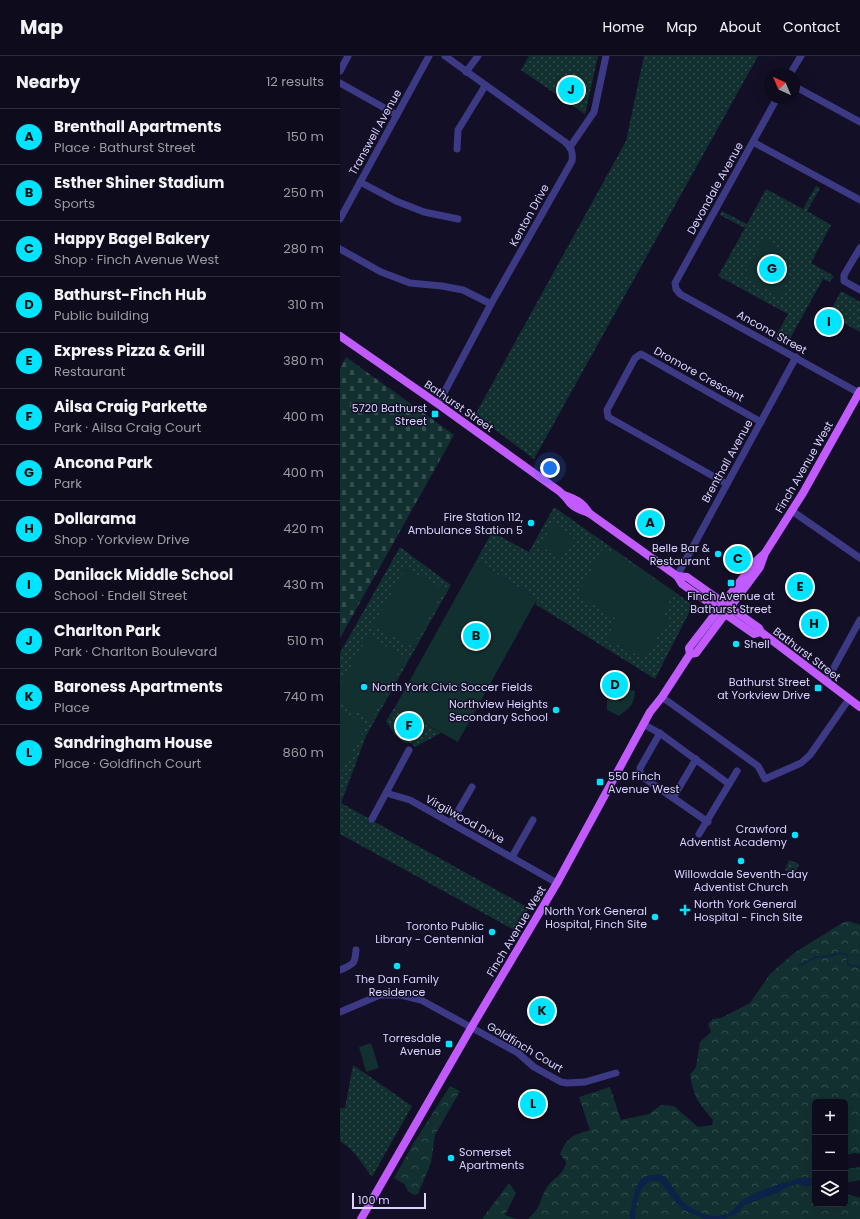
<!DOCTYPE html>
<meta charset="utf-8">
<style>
body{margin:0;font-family:Poppins,sans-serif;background:#171425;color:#f1f3f6}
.controls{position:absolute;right:12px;bottom:12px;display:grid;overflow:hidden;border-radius:6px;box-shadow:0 4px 16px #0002}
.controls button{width:36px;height:36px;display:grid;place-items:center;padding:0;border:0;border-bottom:1px solid #2e2b3b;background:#0e0b1c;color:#f1f3f6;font:20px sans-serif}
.compass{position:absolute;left:424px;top:12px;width:36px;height:36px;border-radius:50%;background:#0e0b1c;box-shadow:0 4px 16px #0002;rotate:316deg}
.scale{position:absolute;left:12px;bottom:10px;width:74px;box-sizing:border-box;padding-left:4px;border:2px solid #d9d4ff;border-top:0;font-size:11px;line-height:14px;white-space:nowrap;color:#d9d4ff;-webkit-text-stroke:3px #130f26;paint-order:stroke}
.you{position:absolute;left:210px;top:412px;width:14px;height:14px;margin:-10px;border:3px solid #fff;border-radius:50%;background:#1a73e8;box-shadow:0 0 0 6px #1a73e833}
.badge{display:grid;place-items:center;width:26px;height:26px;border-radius:50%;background:#00e5ff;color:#111;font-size:13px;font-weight:700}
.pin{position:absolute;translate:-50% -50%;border:2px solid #fff;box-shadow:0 1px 4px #0006}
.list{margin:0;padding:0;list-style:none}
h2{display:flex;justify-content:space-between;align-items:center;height:52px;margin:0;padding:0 16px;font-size:17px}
h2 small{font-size:13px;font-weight:400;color:#9b9ba3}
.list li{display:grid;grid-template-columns:26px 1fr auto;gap:12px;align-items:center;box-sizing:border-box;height:56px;padding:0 16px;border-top:1px solid #2e2b3b}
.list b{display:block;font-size:15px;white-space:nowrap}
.list p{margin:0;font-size:13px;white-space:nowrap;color:#9b9ba3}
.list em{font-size:13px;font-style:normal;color:#9b9ba3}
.icon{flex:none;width:22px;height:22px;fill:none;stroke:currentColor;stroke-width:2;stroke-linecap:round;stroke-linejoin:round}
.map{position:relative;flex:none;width:520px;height:1163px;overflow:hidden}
header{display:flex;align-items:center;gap:24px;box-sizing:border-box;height:56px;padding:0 20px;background:#0e0b1c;border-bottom:1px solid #2e2b3b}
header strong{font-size:19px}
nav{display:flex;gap:22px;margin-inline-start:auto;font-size:14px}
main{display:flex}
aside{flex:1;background:#0e0b1c}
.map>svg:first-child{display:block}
</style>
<header>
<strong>Map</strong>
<nav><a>Home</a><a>Map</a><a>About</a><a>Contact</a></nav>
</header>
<main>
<aside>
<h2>Nearby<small>12 results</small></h2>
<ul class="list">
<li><span class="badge">A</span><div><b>Brenthall Apartments</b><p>Place · Bathurst Street</p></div><em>150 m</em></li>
<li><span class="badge">B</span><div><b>Esther Shiner Stadium</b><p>Sports</p></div><em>250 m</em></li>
<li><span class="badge">C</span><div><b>Happy Bagel Bakery</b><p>Shop · Finch Avenue West</p></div><em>280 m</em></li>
<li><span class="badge">D</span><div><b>Bathurst-Finch Hub</b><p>Public building</p></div><em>310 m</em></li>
<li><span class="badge">E</span><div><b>Express Pizza &amp; Grill</b><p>Restaurant</p></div><em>380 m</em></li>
<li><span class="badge">F</span><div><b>Ailsa Craig Parkette</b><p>Park · Ailsa Craig Court</p></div><em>400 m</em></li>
<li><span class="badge">G</span><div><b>Ancona Park</b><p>Park</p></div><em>400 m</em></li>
<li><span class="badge">H</span><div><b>Dollarama</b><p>Shop · Yorkview Drive</p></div><em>420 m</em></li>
<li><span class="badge">I</span><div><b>Danilack Middle School</b><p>School · Endell Street</p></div><em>430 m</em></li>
<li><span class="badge">J</span><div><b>Charlton Park</b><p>Park · Charlton Boulevard</p></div><em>510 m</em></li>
<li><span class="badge">K</span><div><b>Baroness Apartments</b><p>Place</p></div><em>740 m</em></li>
<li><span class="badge">L</span><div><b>Sandringham House</b><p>Place · Goldfinch Court</p></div><em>860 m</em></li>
</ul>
</aside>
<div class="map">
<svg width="520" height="1163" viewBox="0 0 520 1163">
<defs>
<pattern id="grass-dots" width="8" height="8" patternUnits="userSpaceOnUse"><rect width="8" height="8" fill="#12302f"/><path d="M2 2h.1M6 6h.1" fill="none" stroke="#344d4e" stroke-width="1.8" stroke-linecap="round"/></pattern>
<pattern id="forest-crowns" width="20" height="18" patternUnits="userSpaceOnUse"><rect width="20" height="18" fill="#12302f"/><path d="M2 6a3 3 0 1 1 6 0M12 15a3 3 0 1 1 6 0" fill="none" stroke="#344d4e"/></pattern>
<pattern id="cemetery-stones" width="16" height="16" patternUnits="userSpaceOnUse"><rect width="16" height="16" fill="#12302f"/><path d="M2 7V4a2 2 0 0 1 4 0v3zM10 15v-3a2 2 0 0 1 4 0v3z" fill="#344d4e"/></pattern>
</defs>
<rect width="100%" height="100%" fill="#130f26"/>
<g fill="url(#grass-dots)">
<path d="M189,0h69l-13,58 -64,-44z"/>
<path d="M304,0h114l-224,403 -59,-44 151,-274z"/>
<path d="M476,130l4,2 -13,23 24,14 -20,38 23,13 -4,6 -7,-3 -37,67 -12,-7 14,-25 -70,-38 27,-48 -25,-13 2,-4 25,13 19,-35 37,20z"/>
<path d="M501,235l19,11v30l-25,-14 2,-2 -7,-4z"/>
<path d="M214,451l139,98 -38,74 -120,-75 2,-5 -61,-38 16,-29 37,20z"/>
<path d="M60,491l51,38 -85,151 -25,67 188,105 -13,23 -176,-97v-181z"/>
<path d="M55,651l46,26 -26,14 -4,-4h-6l-10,-8 -9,-14z"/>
<path d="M449,804l10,4 -4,9 -10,-3z"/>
<path d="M13,1009l59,41 -40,71c-10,-13 -18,-28 -32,-36v-33h5z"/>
</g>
<g fill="url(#forest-crowns)">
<path d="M508,865l12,4v229l-5,-1 -10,2v-53h-30v67l-4,13h4v22h30v-11l15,5v21h-332c14,-12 11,-19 19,-32 7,-10 17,-12 19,-25l-6,-8c7,-17 13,-19 30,-24l-11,-33 31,-10 11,33 28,-6 12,-9 13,1 24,21 14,-2 1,-5c-15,-18 -19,-22 -23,-45l6,-8 4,-25 11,-10 -3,-8 5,-5 8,-1 29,-15 20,-29 24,-21 48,-30z"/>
<path d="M110,1030l10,5 -25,44 -4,28 -13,31 -4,1 -6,-4 -4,-7 -10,-6 19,-34z"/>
<path d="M520,1111v13l-15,3v-14z"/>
<path d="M169,1127l7,10 -11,22 11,4h-34z"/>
</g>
<path fill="url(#cemetery-stones)" d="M6,301l108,78 -114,203v-269z"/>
<g fill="#12302f">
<path d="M424,183c22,14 29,35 16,58l-36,-21v-1z"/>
<path d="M215,469l19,12 -13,22 -21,-13 11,-19z"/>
<path d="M264,491l71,45 -12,21 7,5 -26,41 -38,-20 9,-16 3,-3 -41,-26z"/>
<path d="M136,505l61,38 -79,143 -63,-35z"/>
<path d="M65,512l39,21 -31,58 -40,-21z"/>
<path d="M28,580l39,22 -36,62 -31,-17v-18z"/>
<path d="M287,633l8,2c-1,15 -5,16 -16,25l-12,-6v-11l10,1 4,1z"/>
<path d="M0,654l27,15 -27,49z"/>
<path d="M31,987l8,25 -13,4 -7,-25z"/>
</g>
<path fill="#0c2248" d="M320,1118c7,3 16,18 21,25 4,6 14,11 20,14 8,3 16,4 24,2 10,-3 12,-13 21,-17 16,-9 36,-15 54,-20 5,-1 10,0 15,-1v6l-8,4 -8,-3 -12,3 -8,5 -34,13 -9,9 -12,5h-19l-21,-9 -7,-6 -17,-22c-20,-8 -25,25 -25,37h-5c0,-9 5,-38 14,-42 4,-2 11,-2 16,-3z"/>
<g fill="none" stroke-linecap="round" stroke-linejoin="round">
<path stroke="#0c2248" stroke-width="1.5" d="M459,910l17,-9 14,-1 9,-3 8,2 1,10 12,2"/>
<g stroke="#3d3a85" stroke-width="7">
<path d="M0,15l8,-15"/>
<path d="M126,16l12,-16"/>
<path d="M450,18l11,-18"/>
<path d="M0,27l57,32"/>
<path d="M454,30l66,36"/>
<path d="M437,42l-102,185 1,6 4,5 179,99"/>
<path d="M413,86l107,58"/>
<path d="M230,91l24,-35 12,-56"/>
<path d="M117,93l1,-19 27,-44"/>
<path d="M20,126l36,19 28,11 34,7"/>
<path d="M0,163l89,-163"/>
<path d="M520,192l-16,27v6l16,9"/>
<path d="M0,193l41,23 29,11 32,3 21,4 28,14"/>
<path d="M98,348l53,-100 81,-143c1,-8 0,-13 -7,-19l-120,-86"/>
<path d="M387,428l-119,-67 -1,-7 28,-52 6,-4 120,68"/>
<path d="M452,455l68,47"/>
<path d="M337,520l119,-219"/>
<path d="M486,626l34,-62"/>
<path d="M322,641l96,69 7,13 36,-16 9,-8 39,-56"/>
<path d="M303,668l18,10 68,50"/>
<path d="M320,677l-20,35v7l68,47"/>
<path d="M46,737l24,7 147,83"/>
<path d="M333,742l23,-39"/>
<path d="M32,763l37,-69"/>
<path d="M111,767l21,-36"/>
<path d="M359,778l38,-63"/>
<path d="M172,801l21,-37"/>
<path d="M0,914c13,-6 15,-5 16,-20"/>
<path d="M0,956l40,-17h21l20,5 97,53 16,14 27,15 6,1 18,-1 31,-9"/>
</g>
<g stroke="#c25bff" stroke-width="8">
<path d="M0,280l98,68 121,87c5,4 8,8 12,13 5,5 12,7 18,9l88,63 5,8 72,50 7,-2"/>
<path d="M224,439c12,4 18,7 25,18"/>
<path d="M337,520l10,1 72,51 2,4 99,75"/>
<path d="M350,598l-1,-6 66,-86 9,-8"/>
<path d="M21,1163l110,-191 86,-145 93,-171 12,-15 28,-43 6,-1 64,-86 5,-14 38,-60 57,-102"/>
</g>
</g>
<g fill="#00e5ff" stroke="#130f26" stroke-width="1.5">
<rect x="91" y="354" width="8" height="8" rx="2"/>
<circle cx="191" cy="467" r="4"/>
<circle cx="378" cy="498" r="4"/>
<rect x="387" y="523" width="8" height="8" rx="2"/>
<circle cx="396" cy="588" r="4"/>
<circle cx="24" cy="631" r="4"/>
<rect x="474" y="628" width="8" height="8" rx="2"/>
<circle cx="216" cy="654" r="4"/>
<rect x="256" y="722" width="8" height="8" rx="2"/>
<circle cx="455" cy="779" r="4"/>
<circle cx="401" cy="805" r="4"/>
<path d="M343 848h4v4h4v4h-4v4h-4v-4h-4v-4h4z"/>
<circle cx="315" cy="861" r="4"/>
<circle cx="152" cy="876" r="4"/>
<circle cx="57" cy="910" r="4"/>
<rect x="105" y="984" width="8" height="8" rx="2"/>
<circle cx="111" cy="1102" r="4"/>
</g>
<g text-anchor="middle" stroke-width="3" stroke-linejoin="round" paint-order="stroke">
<g font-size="11" fill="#d9d4ff" stroke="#130f26">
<text transform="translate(35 76) rotate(-61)" y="4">Transwell Avenue</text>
<text transform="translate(375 132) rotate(-61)" y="4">Devondale Avenue</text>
<text transform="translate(189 159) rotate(-61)" y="4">Kenton Drive</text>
<text transform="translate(432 276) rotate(29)" y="4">Ancona Street</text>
<text transform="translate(359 318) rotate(29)" y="4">Dromore Crescent</text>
<text transform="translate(119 350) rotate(35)" y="4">Bathurst Street</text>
<text transform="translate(387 405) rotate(-61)" y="4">Brenthall Avenue</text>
<text transform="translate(464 411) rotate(-60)" y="4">Finch Avenue West</text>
<text transform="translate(467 598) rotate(37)" y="4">Bathurst Street</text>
<text transform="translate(125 763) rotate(29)" y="4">Virgilwood Drive</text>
<text transform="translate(176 875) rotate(-59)" y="4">Finch Avenue West</text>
<text transform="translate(185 991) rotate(31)" y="4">Goldfinch Court</text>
</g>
<g font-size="11" fill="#d9d4ff" stroke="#130f26" text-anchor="end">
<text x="87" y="356">5720 Bathurst<tspan x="87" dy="13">Street</tspan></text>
<text x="183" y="465">Fire Station 112,<tspan x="183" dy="13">Ambulance Station 5</tspan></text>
<text x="370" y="496">Belle Bar &amp;<tspan x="370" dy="13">Restaurant</tspan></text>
<text x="391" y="544" text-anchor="middle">Finch Avenue at<tspan x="391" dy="13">Bathurst Street</tspan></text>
<text x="404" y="592" text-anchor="start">Shell</text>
<text x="470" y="630">Bathurst Street<tspan x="470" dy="13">at Yorkview Drive</tspan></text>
<text x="32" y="635" text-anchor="start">North York Civic Soccer Fields</text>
<text x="208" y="652">Northview Heights<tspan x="208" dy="13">Secondary School</tspan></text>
<text x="268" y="724" text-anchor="start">550 Finch<tspan x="268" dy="13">Avenue West</tspan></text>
<text x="447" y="777">Crawford<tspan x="447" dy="13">Adventist Academy</tspan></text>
<text x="401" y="822" text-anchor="middle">Willowdale Seventh-day<tspan x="401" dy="13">Adventist Church</tspan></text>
<text x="354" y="852" text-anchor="start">North York General<tspan x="354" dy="13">Hospital - Finch Site</tspan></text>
<text x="307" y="859">North York General<tspan x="307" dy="13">Hospital, Finch Site</tspan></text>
<text x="144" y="874">Toronto Public<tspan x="144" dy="13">Library - Centennial</tspan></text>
<text x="57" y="927" text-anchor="middle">The Dan Family<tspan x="57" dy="13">Residence</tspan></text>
<text x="101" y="986">Torresdale<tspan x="101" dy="13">Avenue</tspan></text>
<text x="119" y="1100" text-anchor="start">Somerset<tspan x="119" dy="13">Apartments</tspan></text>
</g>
</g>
</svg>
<div class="controls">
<button>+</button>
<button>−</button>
<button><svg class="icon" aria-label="layers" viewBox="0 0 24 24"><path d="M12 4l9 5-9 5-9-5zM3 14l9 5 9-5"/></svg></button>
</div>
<svg class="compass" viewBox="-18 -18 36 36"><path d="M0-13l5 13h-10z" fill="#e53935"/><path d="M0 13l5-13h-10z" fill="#9b9ba3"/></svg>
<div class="scale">100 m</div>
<div class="you"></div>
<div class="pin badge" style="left:310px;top:467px">A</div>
<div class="pin badge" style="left:136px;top:580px">B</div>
<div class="pin badge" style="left:398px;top:503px">C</div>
<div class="pin badge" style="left:275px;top:629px">D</div>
<div class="pin badge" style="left:460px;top:531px">E</div>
<div class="pin badge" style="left:69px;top:670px">F</div>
<div class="pin badge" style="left:432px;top:213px">G</div>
<div class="pin badge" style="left:474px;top:568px">H</div>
<div class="pin badge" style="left:489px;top:266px">I</div>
<div class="pin badge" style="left:231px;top:34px">J</div>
<div class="pin badge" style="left:202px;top:955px">K</div>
<div class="pin badge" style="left:193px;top:1048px">L</div>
</div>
</main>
